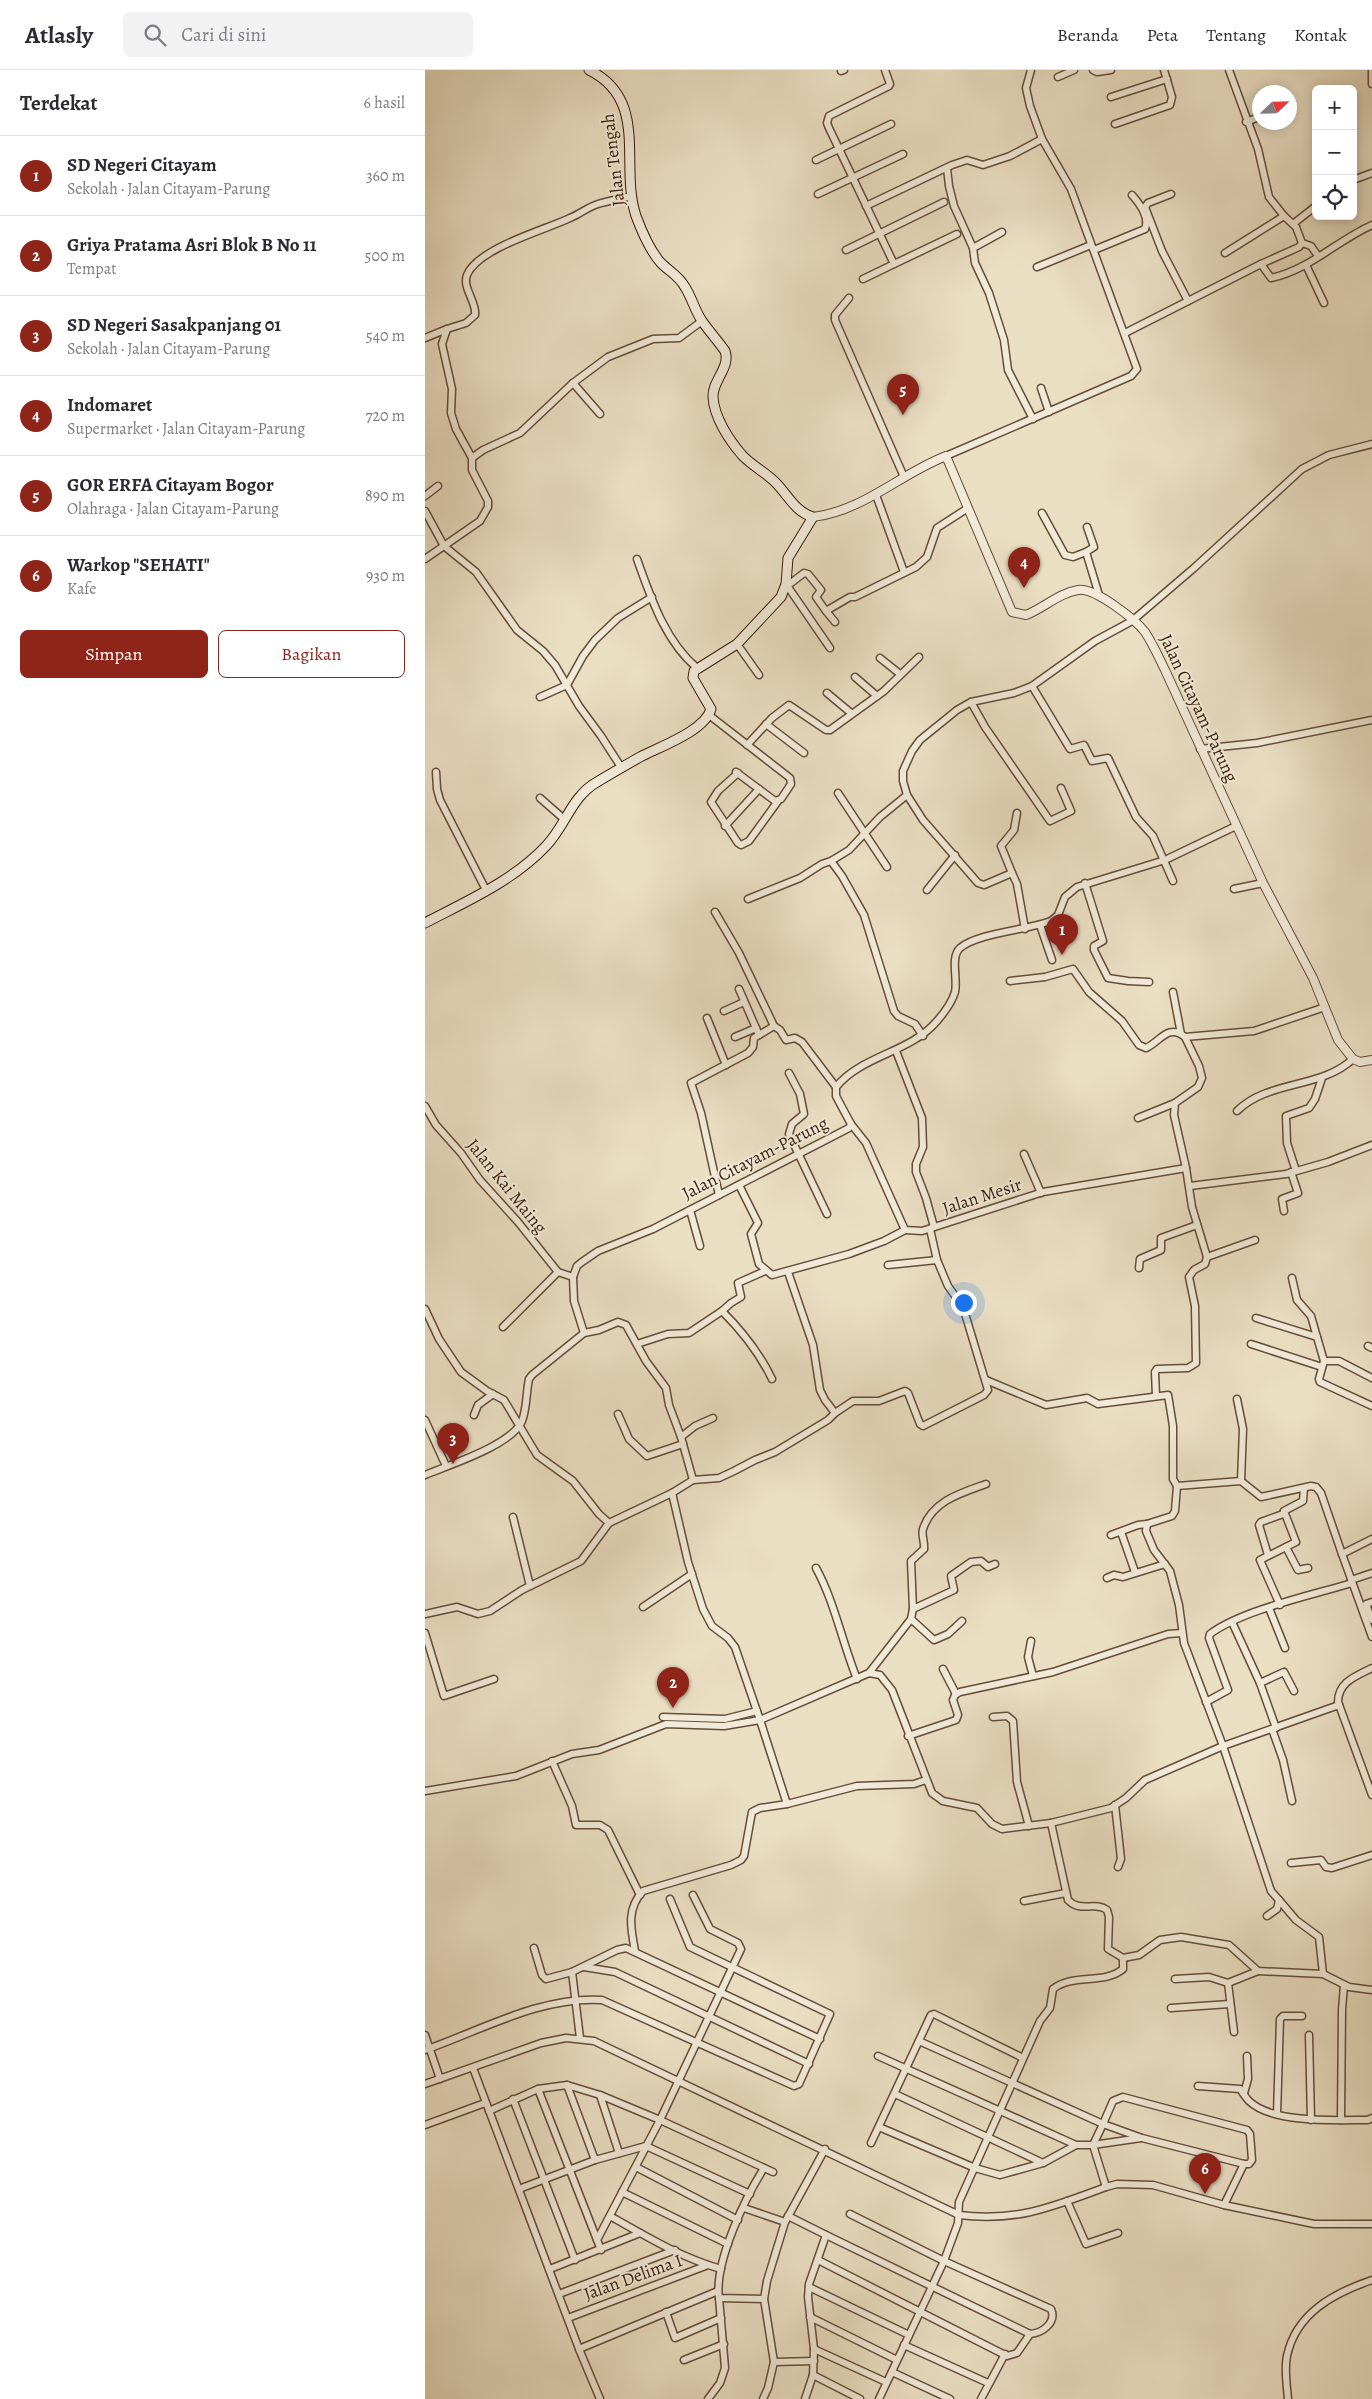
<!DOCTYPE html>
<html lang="id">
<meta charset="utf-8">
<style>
body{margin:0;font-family:Alegreya,serif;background:#f2f2f3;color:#2b2b33}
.controls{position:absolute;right:15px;top:15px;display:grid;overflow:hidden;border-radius:8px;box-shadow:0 2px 12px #0003}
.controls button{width:45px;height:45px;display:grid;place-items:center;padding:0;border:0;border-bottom:1px solid #e1e1e2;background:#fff;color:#2b2b33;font:25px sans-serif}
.compass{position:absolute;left:827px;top:15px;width:45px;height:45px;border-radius:50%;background:#fff;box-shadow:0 2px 12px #0003;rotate:67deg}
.you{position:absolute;left:538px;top:1232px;width:18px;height:18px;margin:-12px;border:4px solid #fff;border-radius:50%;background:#1a73e8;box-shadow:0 0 0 8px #1a73e833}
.badge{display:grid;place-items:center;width:32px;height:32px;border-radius:50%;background:#8f2418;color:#fff;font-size:16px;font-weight:700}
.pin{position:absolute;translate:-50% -41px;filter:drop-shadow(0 1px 2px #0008)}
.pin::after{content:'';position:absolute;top:26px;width:18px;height:15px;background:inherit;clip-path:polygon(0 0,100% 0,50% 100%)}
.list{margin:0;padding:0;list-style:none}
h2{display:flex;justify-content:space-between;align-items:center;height:65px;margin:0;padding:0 20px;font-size:21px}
h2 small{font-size:16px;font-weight:400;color:#7c7c81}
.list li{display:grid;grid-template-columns:32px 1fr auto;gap:15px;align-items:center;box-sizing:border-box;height:80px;padding:0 20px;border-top:1px solid #e1e1e2}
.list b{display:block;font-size:19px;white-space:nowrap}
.list p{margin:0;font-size:16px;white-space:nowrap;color:#7c7c81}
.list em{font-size:16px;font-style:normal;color:#7c7c81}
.actions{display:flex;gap:10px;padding:15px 20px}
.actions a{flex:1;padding:11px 0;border:1px solid #8f2418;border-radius:8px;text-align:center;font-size:18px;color:#8f2418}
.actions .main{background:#8f2418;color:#fff}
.icon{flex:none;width:28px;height:28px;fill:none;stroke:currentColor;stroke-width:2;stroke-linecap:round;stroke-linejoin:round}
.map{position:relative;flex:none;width:947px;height:2329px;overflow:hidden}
header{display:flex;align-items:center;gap:30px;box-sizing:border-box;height:70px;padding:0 25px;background:#fff;border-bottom:1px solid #e1e1e2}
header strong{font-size:24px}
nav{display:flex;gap:28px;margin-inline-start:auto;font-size:18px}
.search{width:350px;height:45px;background:#f2f2f3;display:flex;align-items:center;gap:12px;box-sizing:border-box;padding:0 18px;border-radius:8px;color:#7c7c81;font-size:19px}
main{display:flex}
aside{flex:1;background:#fff}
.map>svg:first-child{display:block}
</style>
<header>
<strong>Atlasly</strong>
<div class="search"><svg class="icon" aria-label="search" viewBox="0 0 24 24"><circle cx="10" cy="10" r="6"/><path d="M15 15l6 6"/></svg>Cari di sini</div>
<nav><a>Beranda</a><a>Peta</a><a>Tentang</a><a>Kontak</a></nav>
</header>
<main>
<aside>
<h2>Terdekat<small>6 hasil</small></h2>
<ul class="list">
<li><span class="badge">1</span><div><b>SD Negeri Citayam</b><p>Sekolah · Jalan Citayam-Parung</p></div><em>360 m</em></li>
<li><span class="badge">2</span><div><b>Griya Pratama Asri Blok B No 11</b><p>Tempat</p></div><em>500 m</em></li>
<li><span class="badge">3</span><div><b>SD Negeri Sasakpanjang 01</b><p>Sekolah · Jalan Citayam-Parung</p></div><em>540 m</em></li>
<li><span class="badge">4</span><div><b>Indomaret</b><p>Supermarket · Jalan Citayam-Parung</p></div><em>720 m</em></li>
<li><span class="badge">5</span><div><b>GOR ERFA Citayam Bogor</b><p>Olahraga · Jalan Citayam-Parung</p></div><em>890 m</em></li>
<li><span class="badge">6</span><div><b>Warkop &quot;SEHATI&quot;</b><p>Kafe</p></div><em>930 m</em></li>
</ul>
<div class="actions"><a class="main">Simpan</a><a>Bagikan</a></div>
</aside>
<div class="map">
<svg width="947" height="2329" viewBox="0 0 947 2329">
<rect width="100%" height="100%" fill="#eadec3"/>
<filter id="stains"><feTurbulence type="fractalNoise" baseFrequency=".004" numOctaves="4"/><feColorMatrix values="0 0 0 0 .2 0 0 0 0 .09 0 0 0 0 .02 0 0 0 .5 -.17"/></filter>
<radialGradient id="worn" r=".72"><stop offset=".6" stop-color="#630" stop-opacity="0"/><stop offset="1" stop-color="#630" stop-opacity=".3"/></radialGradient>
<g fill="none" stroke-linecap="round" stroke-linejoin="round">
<defs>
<g id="minor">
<path d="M460,0l5,14 -1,2 -60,30 -2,7 2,5 65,136 63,-30"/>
<path d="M668,0l4,2 14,-2"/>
<path d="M804,0l29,79 11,48 15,19 12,11 6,16 -3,4 -38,17"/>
<path d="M947,0v14"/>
<path d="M416,1l3,-1"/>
<path d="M633,7l16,-7"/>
<path d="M686,27l56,-18"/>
<path d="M864,38l2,-1"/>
<path d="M821,52l13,-5"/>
<path d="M690,54l55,-19 2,-8 -8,-27"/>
<path d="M391,90l75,-36"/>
<path d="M522,98l2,18 5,20 19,42 2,15 14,30 15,47 4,30 25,49"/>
<path d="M928,110l19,-7"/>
<path d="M393,124l85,-40"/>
<path d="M746,124l-23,9 -3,4 17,44 26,50"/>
<path d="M441,136l86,-41 15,-5 16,5 27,-9 32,-17"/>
<path d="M868,154l23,-18"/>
<path d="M877,173l9,3 7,10"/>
<path d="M548,178l29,-16"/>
<path d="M421,180l98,-48"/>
<path d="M669,180l51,-21c5,-12 -5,-25 -13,-34"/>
<path d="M800,183l59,-37"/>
<path d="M881,195l18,38"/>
<path d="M612,197l54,-22"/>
<path d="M438,209l31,-15"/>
<path d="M424,228l-14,17v5l69,157"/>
<path d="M700,263l136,-69 10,14c38,-8 67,-38 101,-53"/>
<path d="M0,268l22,-9"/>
<path d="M148,313l27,31"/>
<path d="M616,318l8,24"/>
<path d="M521,386l185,-80 6,-7 -66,-180 -29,-50 -12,-33 -4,-18 5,-18"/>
<path d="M47,388l11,-8 37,-17 53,-50 35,-26 45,-18 26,-1 23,-17"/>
<path d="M451,425l28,77"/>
<path d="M0,426l13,-10"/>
<path d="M0,441l19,35 32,26 41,58 26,21 12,14 24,41 22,30 20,31"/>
<path d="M617,443l23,42 8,2 13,-5"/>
<path d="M662,457l7,20 -8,5 13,43"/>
<path d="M0,489l55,-38 8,-14v-6l-16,-31v-12l-16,-29 -5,-16 1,-24 -10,-45 5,-15 19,-6 9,-8c2,-13 -13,-27 -8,-40 11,-27 78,-45 103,-57 10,-4 18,-11 28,-14 10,-3 22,-5 33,-8"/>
<path d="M212,489c14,39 28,82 60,109"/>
<path d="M361,514l44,64"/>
<path d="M362,516l17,-13 4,1 13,16 -5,7 10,14"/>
<path d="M410,552l-9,-11 24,-14h5l61,-30 11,-10 10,-29 31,-20"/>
<path d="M312,574l22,31"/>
<path d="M455,588l20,16"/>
<path d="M430,607l22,19"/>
<path d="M607,616l38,63 14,-4 8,16 16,-3 28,59 17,19 20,45"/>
<path d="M402,623l24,20"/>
<path d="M115,627l27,-12 16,-29 12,-16 23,-22 34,-21"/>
<path d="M546,632l14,25 65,94 21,-10 -10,-23"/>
<path d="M284,645l81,63 1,6 -10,15 -6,2 -39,-29"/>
<path d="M341,654l38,29"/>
<path d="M322,675l25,-27 17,-13 37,25h4l54,-39 35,-34"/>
<path d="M775,679l57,-6 115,-23"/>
<path d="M11,702l1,17 3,11 46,90"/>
<path d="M313,703l-20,18 -7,11 27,41 3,2 8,-4 29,-40"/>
<path d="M413,723l49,74"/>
<path d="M482,725l-27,22 -31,33 -18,11 11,15 22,39 30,96 4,5 17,8 8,12"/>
<path d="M115,728l24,21"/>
<path d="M300,756l34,-37"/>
<path d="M587,803l-11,-27 13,-16 3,-17"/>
<path d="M660,813l18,58 -9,5v4l14,28 20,3 21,1"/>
<path d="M809,819l29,-6"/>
<path d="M502,820l28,-35"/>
<path d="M323,829l52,-21 22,-14 9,-3"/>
<path d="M290,842l24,41 35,73 -20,12 -1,9 -5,6 -57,30 10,30 18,82"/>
<path d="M615,855l12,35"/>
<path d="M600,859l-8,-45 -5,-11 -28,12 -6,-2 -55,-63 -16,-25 -4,-14v-10l9,-20 8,-11 37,-30 14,-8 43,-9 18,-7 63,-45 37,-20 62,-53 108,-99 27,-14 43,-11"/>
<path d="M585,911l35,-4 28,-8 16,23 33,29 17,24 7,3c14,-6 22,-25 39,-11l69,-6 71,-24"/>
<path d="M314,919l20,46"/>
<path d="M748,922l8,42"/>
<path d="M299,941l20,-9"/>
<path d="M282,948l19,47"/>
<path d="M349,956l6,4 6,10 9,-2 7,4 34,45"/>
<path d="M310,967l21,-9"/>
<path d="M471,981l26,67 1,29 -7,17v8l10,26 8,29"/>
<path d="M364,1003l11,21 4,20 -12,10 -3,10 38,80"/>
<path d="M0,1036l11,19 25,28 19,27 38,42 40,50 15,5"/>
<path d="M812,1041c31,-31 84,-22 116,-52"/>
<path d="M713,1048l37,-15"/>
<path d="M426,1054l15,19 39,87 17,1 121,-39 143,-24"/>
<path d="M599,1084l17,39"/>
<path d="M871,1101l-9,-28 -1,-27 23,-8 6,-9 7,-21"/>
<path d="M314,1115l19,38 -7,11 8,30 13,11 77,-21 35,-13 21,-11"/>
<path d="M765,1116l96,-12 42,-12 44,-17"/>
<path d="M265,1140l10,36"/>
<path d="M859,1141l-2,-12 16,-6 -7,-21"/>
<path d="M782,1187l48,-17"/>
<path d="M463,1195l49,-5"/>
<path d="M714,1198l1,-9 21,-9v-12l36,-13"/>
<path d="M867,1208l5,22 14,16 6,21 7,24 -5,18 1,3 52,24"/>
<path d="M0,1239l14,30 22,33 26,19 17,9 33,55 36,26 26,33 10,9 63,-30 21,-13 -12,-43 -12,-32 -3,-17 -20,-27 -20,-36 -8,-3 -19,8 -15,3"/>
<path d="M297,1241l9,-8 10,-6 -3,-14 27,-12"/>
<path d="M831,1248l61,19"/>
<path d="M78,1257l55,-55"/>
<path d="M212,1274l31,-10 21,-1 33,-22c21,21 37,41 50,68"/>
<path d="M826,1274l71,23"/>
<path d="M943,1276l4,2"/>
<path d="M899,1291h15l33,17"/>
<path d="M561,1310l60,25 41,-7 11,6 70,-9 5,31v53l4,7 64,-5 20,16 50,-11 5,1 5,6 21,61"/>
<path d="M731,1326l-1,-24 2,-3 31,-1 8,-5 -1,-57 -6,-29 5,-7 11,-6 2,-7 -15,-50 -6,-39 -12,-53 1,-12 23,-16 4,-9 -3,-12 -14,-29"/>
<path d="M812,1329l6,30 -2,52"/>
<path d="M410,1343l18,-12h26l26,-10 3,2 12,31 3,2 61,-31 4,-5 -25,-83 -15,-21 -11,-26 -7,-31"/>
<path d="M193,1344l11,25 18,17 36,-12"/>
<path d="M49,1345l4,-10 15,-11"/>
<path d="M0,1350l21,46"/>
<path d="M256,1367l14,-11 18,-8"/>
<path d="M0,1405c24,-10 87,-30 97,-54 5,-13 4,-28 7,-42l3,-4 52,-42 -10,-32 -1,-24 4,-11 5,-4 16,-11 55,-22 196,-101 2,-4 -15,-28v-9c26,-32 74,-34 101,-66 7,-8 15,-19 18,-29 3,-12 -5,-35 5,-44 18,-15 67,-18 91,-27l7,-6 7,-18 12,-10 88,-27 71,-34"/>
<path d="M268,1410l26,-2 15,-7 21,-11 20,-8 53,-32 7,-7 -10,-13 -5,-10 -7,-45 -25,-73"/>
<path d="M752,1416l-2,25 -3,5 -25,8 -1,7 8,19 16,21 9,34 5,38 39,103 48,145 8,9"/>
<path d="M247,1423l16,69 15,47 9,17 16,12 7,9 25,73 109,-47 11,2 12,15 40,103 11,8 34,7 15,16 10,5 49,-6 60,-15 15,-10 19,-18 78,-34 116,-41"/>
<path d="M88,1447l17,69"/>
<path d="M696,1462l14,40"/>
<path d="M686,1465l27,-10 9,-1"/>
<path d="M947,1469l-30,15 30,83"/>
<path d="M861,1477l12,23 10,-2"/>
<path d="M843,1485l-9,-30 2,-3 22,-8"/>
<path d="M391,1498c19,35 26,74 41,111"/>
<path d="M682,1508l7,-3 9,2 42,-13"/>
<path d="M926,1510l21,-7"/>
<path d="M947,1532l-6,2 6,16"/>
<path d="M855,1535l-20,-45 36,-18 -12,-31 19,-10 1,-13"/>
<path d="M218,1537l49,-33"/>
<path d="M844,1538l16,40"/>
<path d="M488,1539l41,-19 -3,-14 20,-14 10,-1 7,6 7,-3"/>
<path d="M0,1544l32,-7 21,7 12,-3 32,-21 59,-29 28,-38"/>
<path d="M486,1549l23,21 14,-6 14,-13"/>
<path d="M807,1552l28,61 16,45"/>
<path d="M0,1563l19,63 50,-17"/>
<path d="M606,1571l-3,16 5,19"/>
<path d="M947,1598c-16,8 -34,14 -34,34l34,93"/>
<path d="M518,1599l13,25"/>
<path d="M444,1603l42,-54 2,-10 -2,-48 13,-12c1,-7 -3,-14 -1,-20 9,-28 38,-36 63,-45"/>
<path d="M835,1613l24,-11 10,19"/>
<path d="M781,1632l22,-12 -19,-52 1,-4c32,-24 103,-39 142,-51"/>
<path d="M238,1647l62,2 32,-8"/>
<path d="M568,1647l14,-1 6,5 4,61 12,44"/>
<path d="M847,1659l11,31 9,41"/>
<path d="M483,1666l48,-16 2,-5 -5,-15 2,-5 5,-3 93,-20 115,-38 14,-1"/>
<path d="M127,1691l20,45 4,19h24l8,5 32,65"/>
<path d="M0,1721l91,-15 56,-22 27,-4 67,-26 58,2 36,-6 27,84 -27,4 -8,4 -8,44 -3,4 -10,5 -88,26c-17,18 -12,38 -8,60"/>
<path d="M362,1734l70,-18 57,-2 12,-4"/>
<path d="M690,1735l6,54 -3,8"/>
<path d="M866,1793l30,-3 5,7 6,1 40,-13"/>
<path d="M599,1831l42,-8"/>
<path d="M842,1846l10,-7 2,-9 17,20 23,17 4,37"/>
<path d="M109,1878l8,27 4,4 26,-7 45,-22 9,-2 194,91"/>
<path d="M698,1888l16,-3 21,-15 21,-3 48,8 29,26 65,3 26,13 23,3"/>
<path d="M159,1897l31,5 194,92"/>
<path d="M147,1902l8,66"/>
<path d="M750,1909l34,-2 19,6 30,-12"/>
<path d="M803,1913l6,49"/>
<path d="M746,1938l59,-4"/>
<path d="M0,1965l15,44"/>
<path d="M884,1965l2,85"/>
<path d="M494,1971l184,83 -10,21 13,42"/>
<path d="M0,1980c57,-20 116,-54 177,-50l192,86 5,-2 31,-70 -140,-67 -20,-48"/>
<path d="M453,1986l198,89"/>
<path d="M48,1998l106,281 139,-58"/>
<path d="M0,2014l116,-41 25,-5 28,3 365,174c59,7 93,-8 147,-28l11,-3 36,1 71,20 90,19h58"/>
<path d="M142,2015l28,75"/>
<path d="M773,2016l42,3c3,4 6,9 9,12 24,23 88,19 119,19l4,-2"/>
<path d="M113,2019l63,161"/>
<path d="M819,2023l4,-14 -1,-23"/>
<path d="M470,2024l148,69"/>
<path d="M175,2025l19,58"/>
<path d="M698,2027l124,33 3,4 2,26 -3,4h-5l-102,-26 -39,-14 10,-23z"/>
<path d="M88,2029l62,161"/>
<path d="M64,2041l49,-22 29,-4 33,10 60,25 113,52"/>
<path d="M852,2044l3,-95 3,-3h19"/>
<path d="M916,2050l1,-110 2,-25"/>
<path d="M0,2055l60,-22"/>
<path d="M454,2057l96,41 25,7 43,-12 33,-18h17l48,-7"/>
<path d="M446,2073l60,-128 3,-1 89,44"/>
<path d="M211,2097l102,53"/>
<path d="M339,2098c-19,30 -50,95 -45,130l45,1"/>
<path d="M94,2119l76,-29 51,-14 104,48"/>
<path d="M197,2122l106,52"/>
<path d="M642,2131l19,43 32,-11"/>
<path d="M799,2135l20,-41"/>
<path d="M319,2138l41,14"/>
<path d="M185,2146c35,20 72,42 111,53"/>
<path d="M363,2146l38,19 -17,49 -1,13 6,52 -1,26 -8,24"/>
<path d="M401,2165l204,99c12,-1 27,-11 21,-25l-107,-48 -94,-47"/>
<path d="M172,2170l63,-120 81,-171 -3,-6 -28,-14 -17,-34"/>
<path d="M393,2190l189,96 10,-3 13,-19"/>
<path d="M125,2199l90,-36"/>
<path d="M384,2217l100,48"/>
<path d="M134,2224l116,-44"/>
<path d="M241,2242l9,26 46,-20"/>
<path d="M385,2247l87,43"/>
<path d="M143,2248l140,-53"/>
<path d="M479,2275l84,38"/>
<path d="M154,2279l21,50"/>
<path d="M389,2279l72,33"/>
<path d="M259,2290l40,-16"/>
<path d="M349,2292l40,-1"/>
<path d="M467,2302l58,27"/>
<path d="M388,2305l47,24"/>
<path d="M283,2329l12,-16 5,-15 -6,-70"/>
<path d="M338,2329l5,-11 6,-26 -10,-63 3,-18 18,-59 40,-73"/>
<path d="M454,2329l65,-138 14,-38 1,-21 81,-181 10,-13 3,-19c20,-16 51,-4 70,-20v-11l-15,-9 1,-32 -2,-7c-12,-9 -27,3 -39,-10l-17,-77"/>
<path d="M556,2329l24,-45"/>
<path d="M863,2329c-1,-13 -4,-30 -1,-43 9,-43 47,-63 85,-76"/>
</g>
<path id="tertiary" d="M388,447c50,-6 87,-43 133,-61l66,156 14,3c18,-7 33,-22 52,-25 16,-3 57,29 67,42 8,12 14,26 20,38l98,213 50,95 25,62 15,19 7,3 12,-2"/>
<path id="secondary" d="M0,853c42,-22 88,-42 121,-77 20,-21 25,-49 51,-64 15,-9 29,-17 43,-25 19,-10 65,-26 71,-48l-18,-31 1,-7 43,-27 44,-47 5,-13 2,-26 25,-41c-17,-5 -24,-20 -36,-33 -10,-11 -25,-18 -35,-29 -13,-15 -28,-38 -29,-58 -1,-16 18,-30 12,-46 -7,-10 -16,-20 -23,-30 -7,-10 -10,-23 -17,-34 -6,-11 -15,-15 -24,-24 -11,-12 -19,-31 -25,-47 -17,-51 14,-116 -47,-146"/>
</defs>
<use href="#minor" stroke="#654c38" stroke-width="9"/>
<use href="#tertiary" stroke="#654c38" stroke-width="10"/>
<use href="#secondary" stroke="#391c0a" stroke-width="11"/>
<use href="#minor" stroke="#f1ead8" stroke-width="6"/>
<use href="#tertiary" stroke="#f1ead8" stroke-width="8"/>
<use href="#secondary" stroke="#f1ead8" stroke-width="9"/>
</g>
<g text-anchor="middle" stroke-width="4" stroke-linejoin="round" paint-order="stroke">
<g font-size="18" fill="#391c0a" stroke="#f1ead8">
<text transform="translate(188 90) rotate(-97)" y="6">Jalan Tengah</text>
<text transform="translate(774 638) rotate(65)" y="6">Jalan Citayam-Parung</text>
<text transform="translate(330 1088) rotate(-27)" y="6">Jalan Citayam-Parung</text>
<text transform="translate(82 1116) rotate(51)" y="6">Jalan Kai Maing</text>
<text transform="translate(557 1126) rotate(-18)" y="6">Jalan Mesir</text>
<text transform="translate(208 2207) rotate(-20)" y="6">Jalan Delima I</text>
</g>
</g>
<rect width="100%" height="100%" filter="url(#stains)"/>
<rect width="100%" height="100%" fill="url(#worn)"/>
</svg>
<div class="controls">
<button>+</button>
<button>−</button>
<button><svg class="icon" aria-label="locate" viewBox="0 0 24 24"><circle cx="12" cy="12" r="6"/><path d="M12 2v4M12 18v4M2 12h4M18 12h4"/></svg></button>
</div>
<svg class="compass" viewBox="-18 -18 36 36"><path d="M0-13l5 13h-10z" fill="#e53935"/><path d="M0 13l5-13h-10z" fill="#7c7c81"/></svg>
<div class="you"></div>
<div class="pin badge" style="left:637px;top:885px">1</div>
<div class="pin badge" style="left:248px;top:1638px">2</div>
<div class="pin badge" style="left:28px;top:1394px">3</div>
<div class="pin badge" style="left:599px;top:518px">4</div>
<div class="pin badge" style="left:478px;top:345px">5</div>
<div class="pin badge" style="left:780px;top:2124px">6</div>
</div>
</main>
